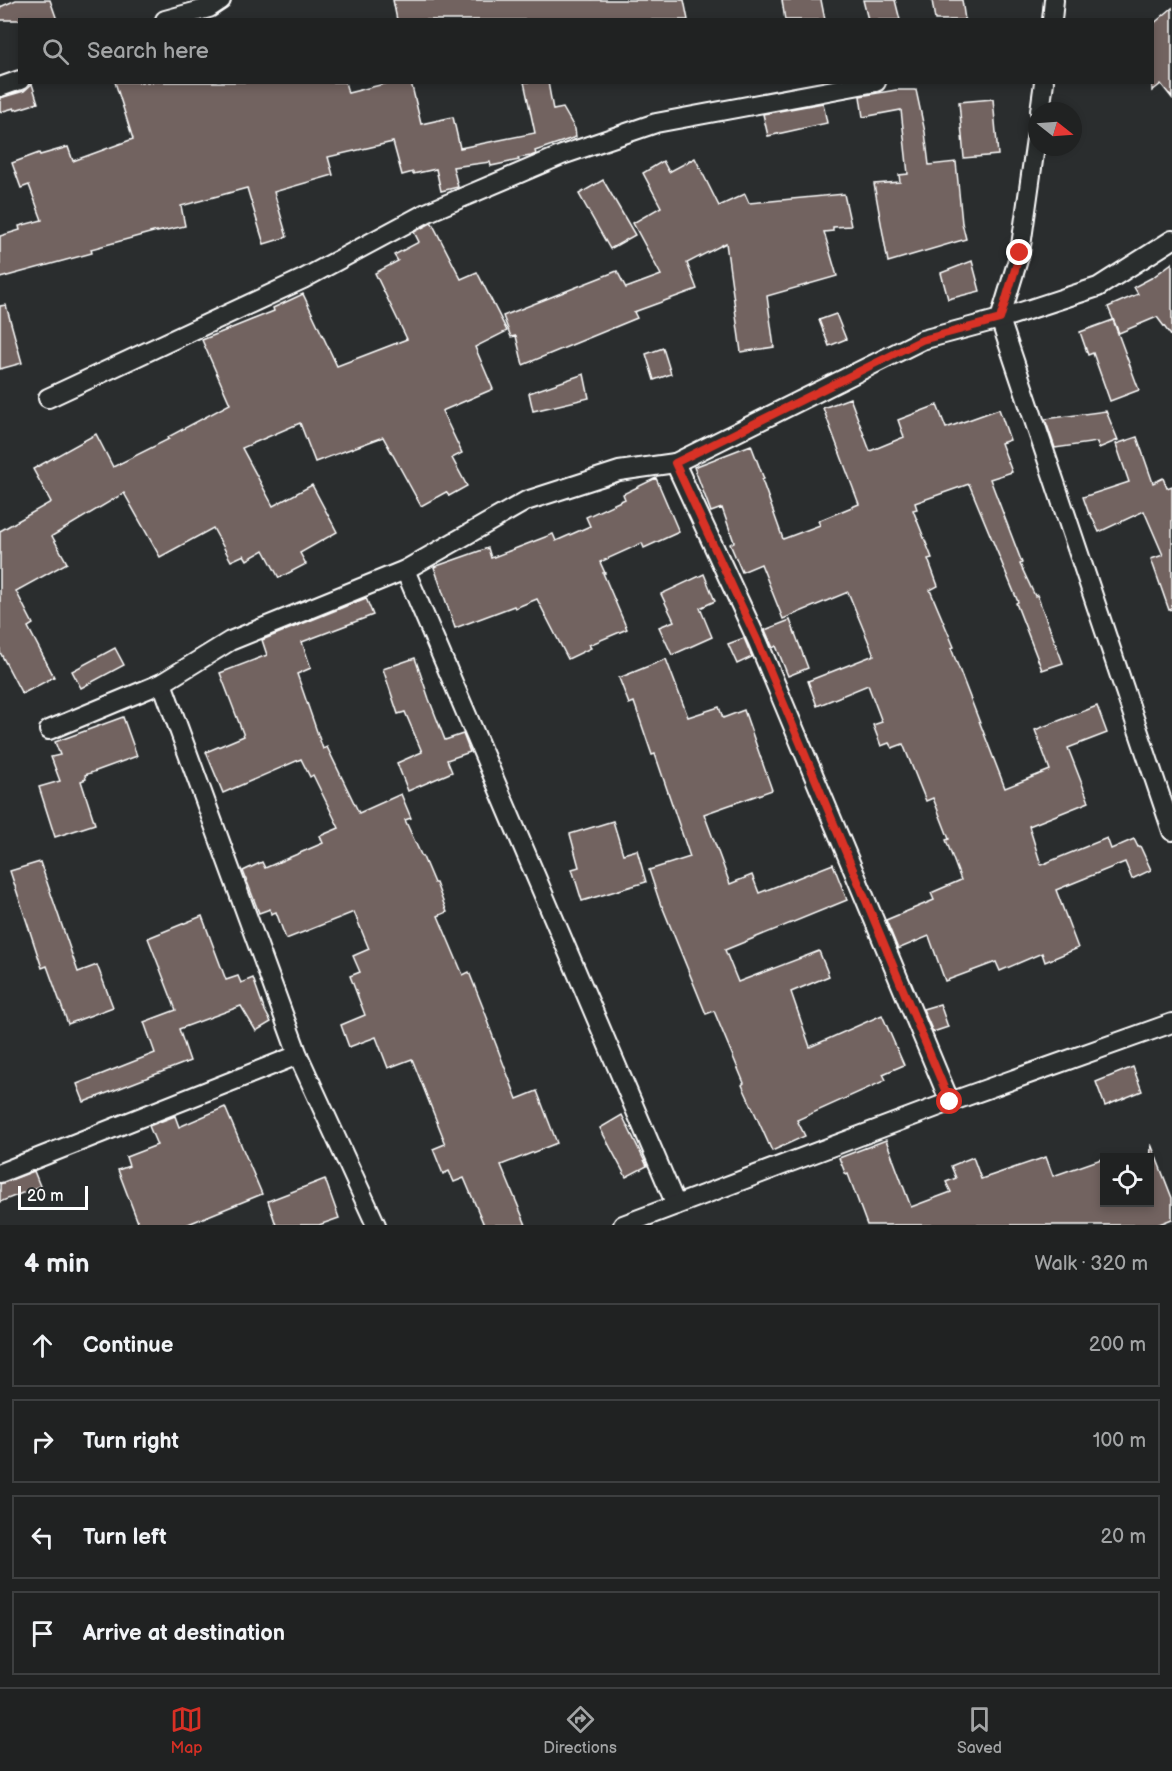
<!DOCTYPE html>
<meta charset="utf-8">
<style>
body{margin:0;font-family:"Balsamiq Sans",sans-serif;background:#282a2a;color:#f1f3f6}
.controls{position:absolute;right:18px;bottom:18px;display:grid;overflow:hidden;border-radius:0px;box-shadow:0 3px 9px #0003}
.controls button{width:54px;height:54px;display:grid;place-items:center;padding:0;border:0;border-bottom:2px solid #3d3f40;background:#202222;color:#f1f3f6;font:30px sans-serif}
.compass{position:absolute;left:1028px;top:102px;width:54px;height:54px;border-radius:50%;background:#202222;box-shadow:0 3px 9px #0003;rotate:107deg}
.scale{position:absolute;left:18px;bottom:15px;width:70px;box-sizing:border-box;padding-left:6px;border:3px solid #fff;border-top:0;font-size:16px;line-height:21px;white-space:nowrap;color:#fff;-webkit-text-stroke:4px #2a2d2e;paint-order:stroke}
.stop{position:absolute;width:18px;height:18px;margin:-14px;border:4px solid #d93025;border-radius:50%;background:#fff}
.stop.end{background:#d93025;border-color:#fff;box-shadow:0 2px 6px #0008}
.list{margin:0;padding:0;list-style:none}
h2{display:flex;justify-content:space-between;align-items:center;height:78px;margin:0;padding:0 24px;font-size:26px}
h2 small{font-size:20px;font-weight:400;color:#a2a4a5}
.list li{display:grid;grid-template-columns:39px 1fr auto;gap:18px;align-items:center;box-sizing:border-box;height:84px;margin:0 12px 12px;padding:0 12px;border:2px solid #3d3f40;border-radius:0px}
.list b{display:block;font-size:22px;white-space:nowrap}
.list em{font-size:20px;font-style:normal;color:#a2a4a5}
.icon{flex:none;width:33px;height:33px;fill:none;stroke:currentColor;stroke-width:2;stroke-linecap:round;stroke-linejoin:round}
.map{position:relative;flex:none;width:1172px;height:1225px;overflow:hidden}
.search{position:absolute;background:#202222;box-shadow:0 3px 9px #0003;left:18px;right:18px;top:18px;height:66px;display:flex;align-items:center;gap:15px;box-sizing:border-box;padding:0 21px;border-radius:0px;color:#a2a4a5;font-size:22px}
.sheet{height:462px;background:#202222}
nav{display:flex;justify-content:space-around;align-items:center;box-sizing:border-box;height:84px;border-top:2px solid #3d3f40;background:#202222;font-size:16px;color:#a2a4a5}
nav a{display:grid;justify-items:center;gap:3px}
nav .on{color:#d93025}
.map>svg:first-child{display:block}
</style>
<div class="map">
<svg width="1172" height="1225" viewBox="0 0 1172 1225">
<rect width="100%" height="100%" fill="#2a2d2e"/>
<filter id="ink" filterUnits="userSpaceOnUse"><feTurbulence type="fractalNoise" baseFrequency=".0167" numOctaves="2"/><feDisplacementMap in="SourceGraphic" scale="12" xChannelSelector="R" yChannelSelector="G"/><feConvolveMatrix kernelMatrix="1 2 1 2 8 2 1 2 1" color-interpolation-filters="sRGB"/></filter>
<g filter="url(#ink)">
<g fill="#726460" stroke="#fff" stroke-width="1.5">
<path d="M16,0h34l7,20h-57v-13z"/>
<path d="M393,0h291l4,20h-291z"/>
<path d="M782,0h39l4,20h-40z"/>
<path d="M863,0h32l5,20h-32z"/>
<path d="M932,0h30l3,20h-30z"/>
<path d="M1172,8v90l-11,-14 -9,7v-66z"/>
<path d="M115,82h230l3,11 44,-11h19l10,42 32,-7 7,31 75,-15 -11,-51h24l5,28 10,-2 12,21 1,8 -41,14 1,3 -5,2 -13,2 1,2 -28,6 -1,-4 -37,5 5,20 -17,4 -5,-22 -23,5v-2l-11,3 -9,-33 -65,15 5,18 -59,17 13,45 -23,7 -17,-56 -66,18 4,20 -28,6v-1l-66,18 1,4 -92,25v-42l20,-6 -1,-4 23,-6 -13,-35 -8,3 -9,-25 27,-10 1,2 28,-8 5,14 60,-22z"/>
<path d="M32,84l6,19 -23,7 -1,-2 -14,4v-14l24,-7z"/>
<path d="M896,90h20l9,42 4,33 27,-3 6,61 4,16 -78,23 -14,-78 26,-2 -1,-7 9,-1 -7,-64 -38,7 -3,-21z"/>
<path d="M993,99l5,56 -34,3 -5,-56z"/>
<path d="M823,103l4,20 -59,13 -5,-22z"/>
<path d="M695,158l24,48 26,-12 4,9 95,-9 7,32 -18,1v4l-9,1 13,44 -70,20 7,51 -33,5 -15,-109 -39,20 10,26 -63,23 3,6 -114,47 -7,-29 -5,1 -8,-21 114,-45 9,17 35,-13 -28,-52 28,-16 -18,-34 20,-12 6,11z"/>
<path d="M603,180l32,55 -25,14 -31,-55z"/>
<path d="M431,223h1l29,56 16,-7 30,59 -32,16 18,42 -51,22 20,42 -10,5 15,28 -18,10 -3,-4 -25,14 -38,-69 -68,25 -15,-39 -58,25 31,58 39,-21 25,47 -37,21 6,11 -27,14 -15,-28 -17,10 -3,-5 -13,6 -18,-33 -53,29 -36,-64 -72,43 15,27 -51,28 17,33 -5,3 26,50 -32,17 -22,-42v-121l51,-29 -18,-33 63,-35 17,33 56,-28 -1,-2 62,-33 -28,-64 72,-29 -1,-3 30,-14 34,72 70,-27 -32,-66 23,-12 -4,-6 25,-13 -5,-10z"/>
<path d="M972,261l8,30 -32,8 -7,-26z"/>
<path d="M1172,263v74l-15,-20 -38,16 -11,-26 30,-13 -4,-7 19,-10z"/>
<path d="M6,305l16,58 -22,6v-63z"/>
<path d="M836,314l10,25 -17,7 -10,-26z"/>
<path d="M1113,320l26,70 -29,11 -17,-48 -5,2 -8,-23z"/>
<path d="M663,348l8,26 -17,6 -8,-26z"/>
<path d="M584,374l5,24 -56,13 -4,-18z"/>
<path d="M850,398l20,53 34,-14 -6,-17 39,-15 9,23 53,-19 11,31 -9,3 11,29 -22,7 32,84 -2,1 15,32 2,-1 26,68 -21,7 -26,-67 2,-1 -49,-118 -54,19 2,6 -4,1 19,48 -4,1 10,27 -8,4 24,57 -3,1 54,140 45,-18 -15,-40 62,-24 10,27 -39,15 21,54 -60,24 12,39 66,-27 4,11 23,-10 4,8 2,-1 11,24 -19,9 -7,-17 -69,28 22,58 -33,14 -3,-9 -42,18 -4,-9 -51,19 -16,-45 -31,13 -12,-29 48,-20 -3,-7 30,-13 -15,-40 3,-1 -16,-41 -7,3 -23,-57 -11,4 -3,-5 -8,3 -8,-21 9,-3 -14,-37 -51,21 -9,-25 66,-26 -26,-63 -65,27 -22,-55 -19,8 -12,-28 4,-2 -12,-34 -11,4 -17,-45 57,-22 13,34 -2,1 21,59 37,-14 -2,-4 41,-17 -36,-96z"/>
<path d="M1106,411l12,29 -19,8 -2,-6 -42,6 -10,-29z"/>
<path d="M1137,437l16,46 10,-5 4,10 5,-2v123l-3,1 -18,-51 12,-4 -19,-44 -45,21 -9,-19 -1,1 -6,-17 46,-15 -13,-38z"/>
<path d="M656,478l23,54 -35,16 -2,-5 -42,19 5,11h-2l24,56 -38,16 2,3 -23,11 -31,-60 -22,9 -1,-2 -59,22 -21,-61 54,-19 3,10 62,-24 3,7 34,-15 -4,-9 39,-18 -2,-5z"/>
<path d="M704,574l11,27 -15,7 12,29 -40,18 -13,-28 15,-6 -13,-27z"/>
<path d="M366,598l7,17 -71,27 9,26 -14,6 26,75 4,-2 32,66 42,-19 10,24 -6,2 17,37h1l11,26h2l11,29 -9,4 25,59 6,-3 19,48 -1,1 30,78 20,-8 20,52 -56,22 25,60h-42l-20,-47 -10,4 -5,-11 -6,3 -10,-25 12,-5 -3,-7h1l-31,-78 -24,9 -12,-31 -27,10 -8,-22 24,-10 -15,-39 10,-4 -7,-16 16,-7 -15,-37 -68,27 -10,-27 -5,2 -1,-5 -11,4 -16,-42 19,-9 3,6 58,-25 -3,-7 19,-8 -26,-53 -3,2 -9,-18 -78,34 -17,-41 38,-16 -24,-63 47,-18 -5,-15z"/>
<path d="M790,620l18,48 -20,8 -12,-30 -3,2 -8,-18z"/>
<path d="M744,638l8,19 -15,7 -9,-20z"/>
<path d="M115,648l9,17 -43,23 -9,-17z"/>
<path d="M415,658l14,41 16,41 18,-6 7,18 -23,8 5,12 -44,19 -11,-28 25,-11 -17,-40 -7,2 -15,-45z"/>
<path d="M666,659l22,58 31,-10 4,11 21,-8 28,80 -68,24 26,70 22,-9 7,18 74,-29 14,36 -122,50 13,32 81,-31 10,25 -38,16 19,55 72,-32 22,50 -21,9 3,6 -89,40 8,16 -33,15 -30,-66 2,-2 -30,-72 -8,3 -44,-108h-1l-12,-36 41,-13 -35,-103 -3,1 -18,-53 -5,2 -10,-26z"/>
<path d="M123,717l14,39 -52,19 1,4 -5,2 14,43 -40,13 -16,-50 21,-6 -9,-24 9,-2 -5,-13z"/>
<path d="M613,821l10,33 14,-4 9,32 -64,19 -10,-32 7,-2 -9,-33z"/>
<path d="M40,862l38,110 19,-7 16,42 -45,17 -21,-58 -5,2 -32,-97z"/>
<path d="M202,916l24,64 12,-4 3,7 12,-5 11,31 7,13 -15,9 -15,-25 -62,23 11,32 -106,41 -7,-18 78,-31 -11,-31 32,-12 -28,-72z"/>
<path d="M940,1004l8,23 -15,5 -10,-23z"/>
<path d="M1133,1067l9,24 -37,15 -9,-24z"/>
<path d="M225,1107l37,87 -76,31h-47l-21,-55 11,-4 -3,-9 31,-12 -8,-19 26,-10 4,11z"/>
<path d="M622,1115l25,51 -21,11 -26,-49z"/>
<path d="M886,1140l25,67 40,-15 -5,-10 10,-4 -5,-12 22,-9 8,22 65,-22 7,19 51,-18v45h45l2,-59 21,54v21l-15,6h-290l-19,-51 -2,1 -7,-17z"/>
<path d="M34,1171l6,15 -40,16v-18z"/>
<path d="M325,1179l14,39 -20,7h-43l-8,-24z"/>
</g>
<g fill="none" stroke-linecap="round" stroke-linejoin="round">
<defs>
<g id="street">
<path d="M165,20l44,-12 12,-8"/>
<path d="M1052,20l2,-20"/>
<path d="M0,87l20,-7"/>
<path d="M1040,111l4,-29"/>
<path d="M1037,132l-17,121 -20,66 172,512"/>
<path d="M48,398l255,-119 123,-66 136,-58 94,-32 220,-41"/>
<path d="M675,463l83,179 192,460"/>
<path d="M405,570l271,635"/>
<path d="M162,683l136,372 78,170"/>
<path d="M49,730l113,-47 68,-42 175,-71 121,-69 93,-30 56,-8 247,-123 78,-21 98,-32 74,-47"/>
<path d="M0,1173l298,-118"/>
<path d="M623,1225l327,-123 222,-79"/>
</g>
</defs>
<use href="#street" stroke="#fff" stroke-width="22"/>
<use href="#street" stroke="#2a2d2e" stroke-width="18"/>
</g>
</g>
<g fill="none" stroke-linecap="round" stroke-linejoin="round" filter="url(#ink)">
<path stroke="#d93025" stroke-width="8" d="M950,1102l-192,-460 -83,-179 247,-123 78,-21 20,-66"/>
</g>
</svg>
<div class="controls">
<button><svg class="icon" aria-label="locate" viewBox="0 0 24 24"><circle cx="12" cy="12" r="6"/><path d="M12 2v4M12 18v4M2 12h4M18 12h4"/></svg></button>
</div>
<svg class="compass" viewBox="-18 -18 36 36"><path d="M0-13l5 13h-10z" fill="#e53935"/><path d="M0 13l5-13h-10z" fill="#a2a4a5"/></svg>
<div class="scale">20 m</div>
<div class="stop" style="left:950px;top:1102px"></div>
<div class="stop end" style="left:1020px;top:253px"></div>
<div class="search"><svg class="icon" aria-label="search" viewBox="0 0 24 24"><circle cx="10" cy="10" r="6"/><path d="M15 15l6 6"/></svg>Search here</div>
</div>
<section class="sheet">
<h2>4 min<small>Walk · 320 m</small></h2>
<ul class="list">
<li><svg class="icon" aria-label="ahead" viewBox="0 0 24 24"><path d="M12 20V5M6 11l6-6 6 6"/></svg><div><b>Continue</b></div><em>200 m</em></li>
<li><svg class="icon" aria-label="right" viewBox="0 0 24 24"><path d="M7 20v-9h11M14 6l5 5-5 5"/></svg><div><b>Turn right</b></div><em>100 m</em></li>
<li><svg class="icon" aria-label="left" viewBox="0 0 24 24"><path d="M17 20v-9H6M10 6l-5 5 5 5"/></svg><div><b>Turn left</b></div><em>20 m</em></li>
<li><svg class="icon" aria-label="arrive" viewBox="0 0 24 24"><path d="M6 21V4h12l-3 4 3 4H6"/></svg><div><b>Arrive at destination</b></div></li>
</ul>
</section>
<nav>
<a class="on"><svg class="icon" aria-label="map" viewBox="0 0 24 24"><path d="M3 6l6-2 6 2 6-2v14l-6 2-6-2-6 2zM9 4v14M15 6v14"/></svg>Map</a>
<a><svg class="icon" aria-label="directions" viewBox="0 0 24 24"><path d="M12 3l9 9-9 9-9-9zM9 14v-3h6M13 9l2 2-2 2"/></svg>Directions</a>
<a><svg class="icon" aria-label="saved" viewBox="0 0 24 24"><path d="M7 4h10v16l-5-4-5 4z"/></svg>Saved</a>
</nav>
